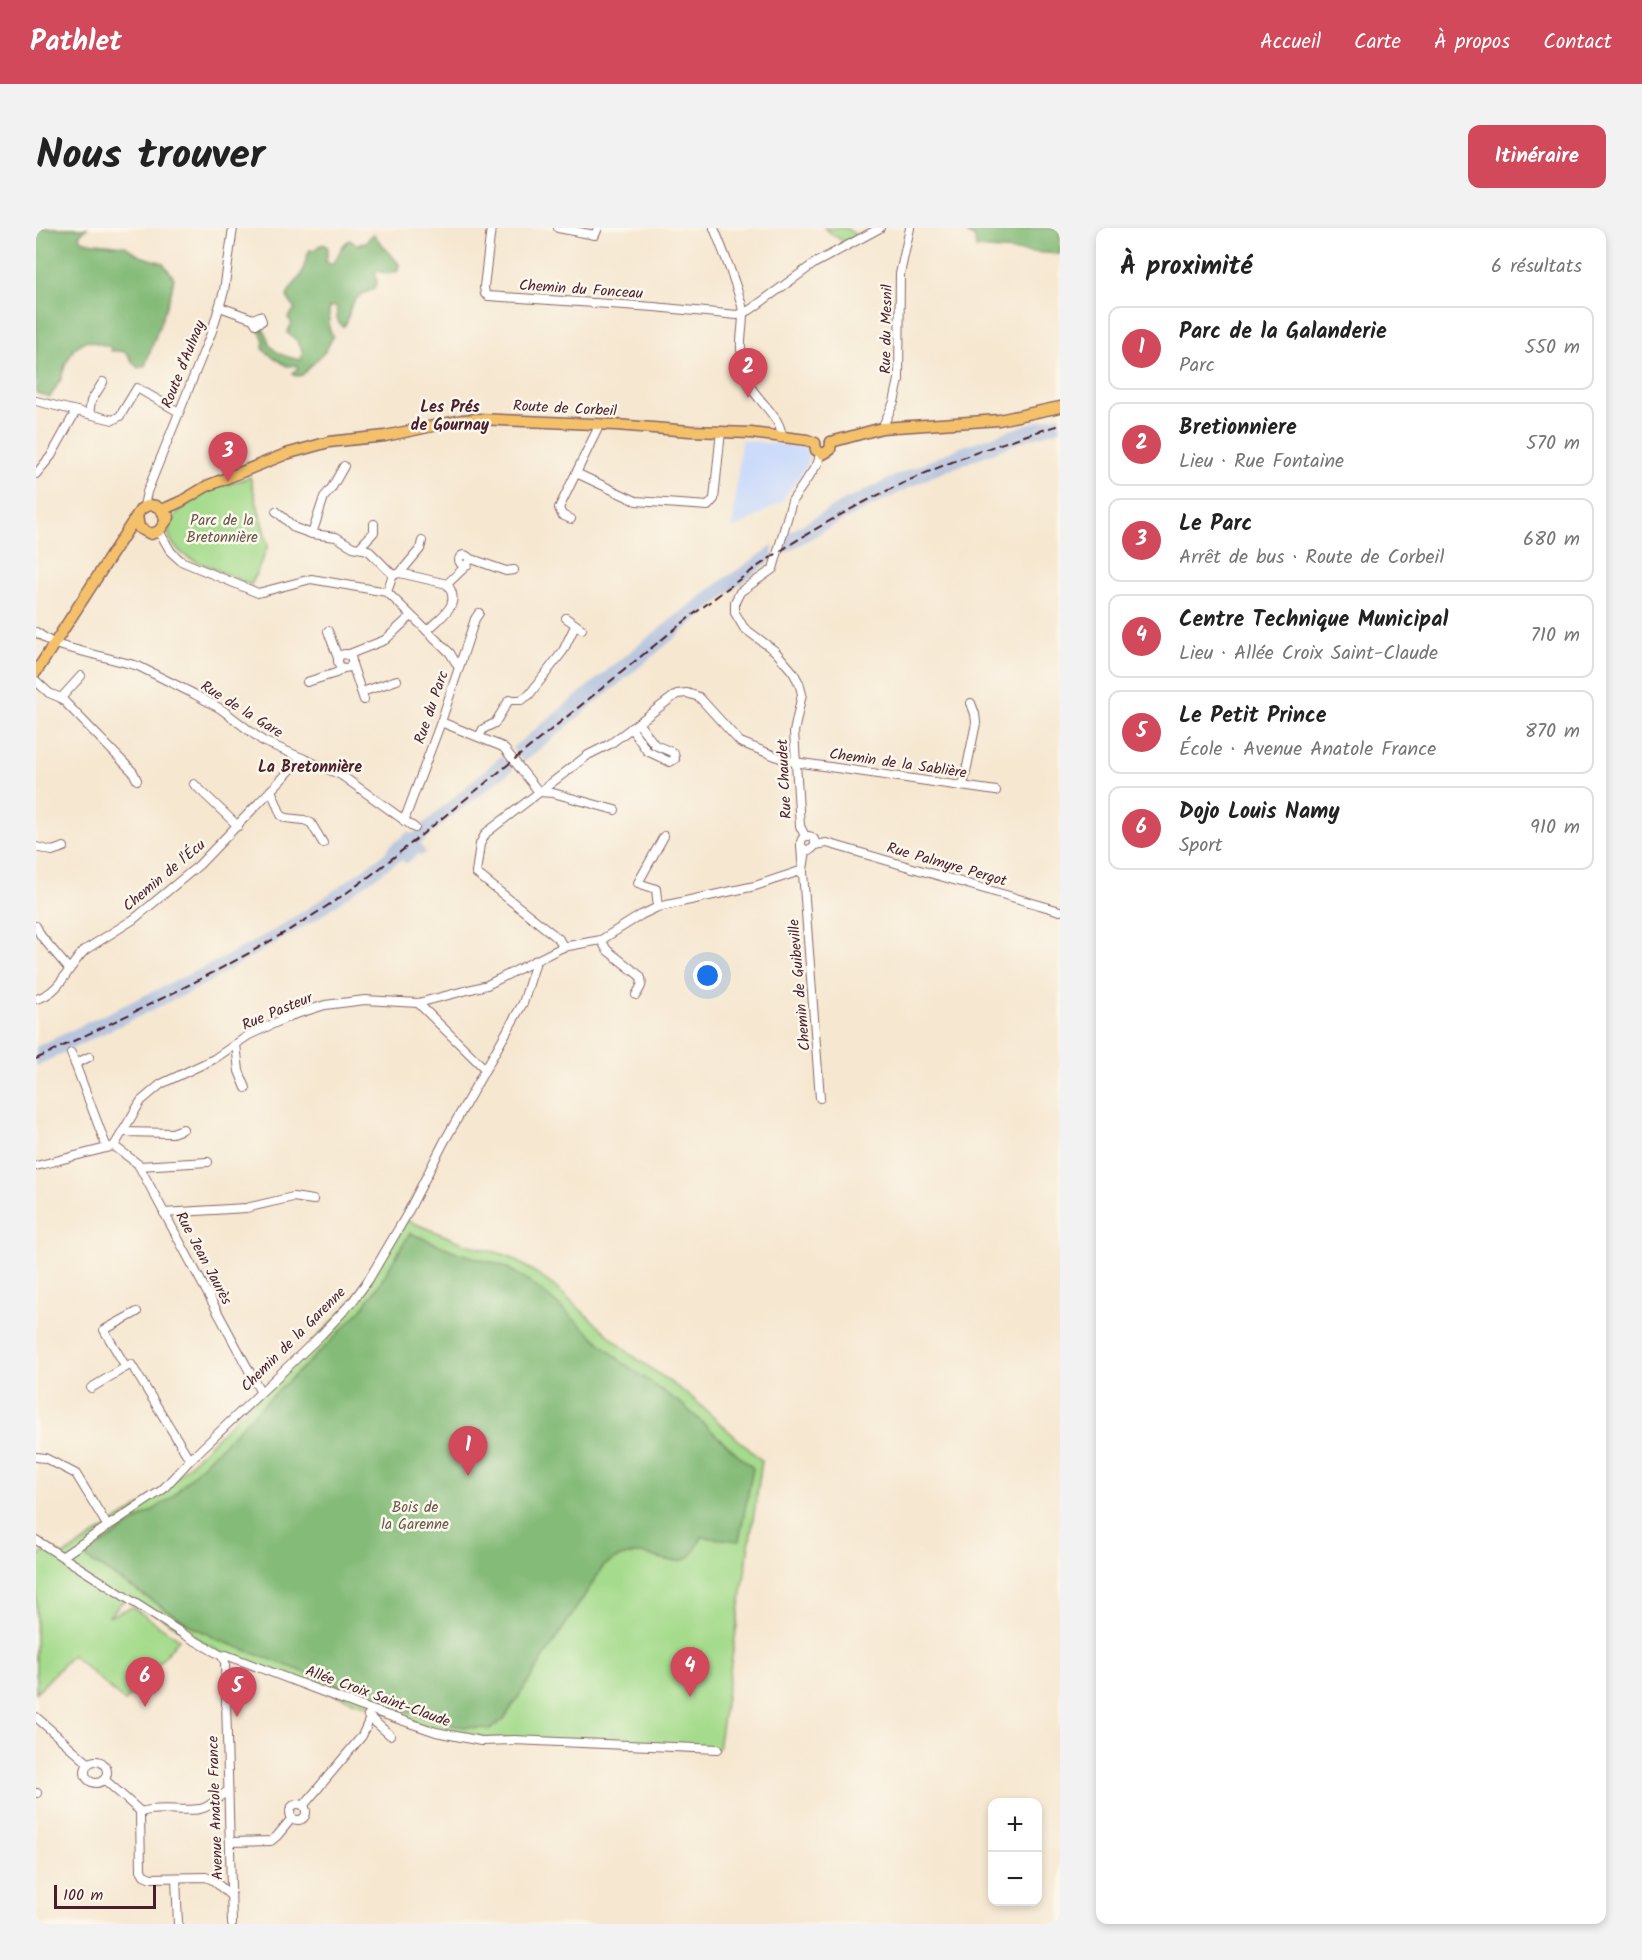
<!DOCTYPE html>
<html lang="fr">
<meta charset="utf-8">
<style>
body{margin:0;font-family:Kalam,sans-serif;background:#f2f2f2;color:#222}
.controls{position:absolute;right:18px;bottom:18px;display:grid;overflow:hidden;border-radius:12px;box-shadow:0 3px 9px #0003}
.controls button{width:54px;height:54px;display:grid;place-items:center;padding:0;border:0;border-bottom:2px solid #e0e0e0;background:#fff;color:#222;font:30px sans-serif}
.scale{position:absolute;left:18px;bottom:15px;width:102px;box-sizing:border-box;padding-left:6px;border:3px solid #4a1f2b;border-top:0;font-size:16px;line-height:21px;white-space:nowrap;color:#4a1f2b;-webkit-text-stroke:4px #fbf7ec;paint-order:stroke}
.you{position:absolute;left:672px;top:748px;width:21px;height:21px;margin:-15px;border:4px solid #fff;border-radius:50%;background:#1a73e8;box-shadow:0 0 0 9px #1a73e833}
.badge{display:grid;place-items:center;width:39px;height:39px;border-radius:50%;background:#d1495b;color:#fff;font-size:20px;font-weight:700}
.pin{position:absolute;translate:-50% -50px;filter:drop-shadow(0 2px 3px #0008)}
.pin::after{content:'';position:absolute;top:32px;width:21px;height:18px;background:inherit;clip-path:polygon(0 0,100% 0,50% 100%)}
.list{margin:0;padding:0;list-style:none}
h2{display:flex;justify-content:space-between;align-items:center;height:78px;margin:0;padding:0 24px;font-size:26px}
h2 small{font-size:20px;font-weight:400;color:#767676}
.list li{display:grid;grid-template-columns:39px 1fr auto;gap:18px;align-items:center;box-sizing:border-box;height:84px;margin:0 12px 12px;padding:0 12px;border:2px solid #e0e0e0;border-radius:12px}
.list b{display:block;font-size:22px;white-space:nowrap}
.list p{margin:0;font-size:20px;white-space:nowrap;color:#767676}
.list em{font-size:20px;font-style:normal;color:#767676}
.map{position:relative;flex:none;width:1024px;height:1696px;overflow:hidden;border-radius:12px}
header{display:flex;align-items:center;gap:36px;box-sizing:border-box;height:84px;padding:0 30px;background:#d1495b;color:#fff}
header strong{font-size:28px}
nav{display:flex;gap:33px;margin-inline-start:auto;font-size:21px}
.intro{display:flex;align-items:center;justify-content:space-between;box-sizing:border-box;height:144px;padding:0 36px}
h1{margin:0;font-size:42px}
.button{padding:15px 27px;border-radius:12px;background:#d1495b;color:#fff;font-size:21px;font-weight:700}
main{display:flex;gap:36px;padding:0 36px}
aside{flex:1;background:#fff;border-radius:12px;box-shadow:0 3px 9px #0003}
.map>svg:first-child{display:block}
</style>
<header>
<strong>Pathlet</strong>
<nav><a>Accueil</a><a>Carte</a><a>À propos</a><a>Contact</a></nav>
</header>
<div class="intro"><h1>Nous trouver</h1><a class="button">Itinéraire</a></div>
<main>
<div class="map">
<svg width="1024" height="1696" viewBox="0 0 1024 1696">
<rect width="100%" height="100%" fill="#fbf7ec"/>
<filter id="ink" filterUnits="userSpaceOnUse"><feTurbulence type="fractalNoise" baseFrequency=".0167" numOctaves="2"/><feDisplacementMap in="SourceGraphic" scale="12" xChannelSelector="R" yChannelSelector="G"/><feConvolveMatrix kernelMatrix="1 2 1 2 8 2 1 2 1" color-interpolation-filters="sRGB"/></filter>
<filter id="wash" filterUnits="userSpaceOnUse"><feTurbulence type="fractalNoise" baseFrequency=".008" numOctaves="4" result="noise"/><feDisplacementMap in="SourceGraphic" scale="24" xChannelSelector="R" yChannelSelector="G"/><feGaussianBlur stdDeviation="1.35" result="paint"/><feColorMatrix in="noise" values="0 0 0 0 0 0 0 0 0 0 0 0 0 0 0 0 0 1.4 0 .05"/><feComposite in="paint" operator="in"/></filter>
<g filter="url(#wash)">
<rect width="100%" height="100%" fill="#f6e7d0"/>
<path fill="#ccdbfa" d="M705,212l64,7 4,9 -3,11 -22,30v4l-52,29z"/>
<g fill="#b8c5de">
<path d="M1024,187v15l-32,9 -97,38 -99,49 -48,28 4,-21 49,-29 62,-30 62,-27 67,-23z"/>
<path d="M737,318l-1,14 -33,25 -215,177 -10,-10 -2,-4 140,-114 73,-56z"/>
<path d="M465,528l11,10 1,4 -62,47 -31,27 6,9 -5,3 -2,-2 -13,10 -4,-4 -6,3 -81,57 -113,66 -166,80v-19l183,-87 55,-30 51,-33 60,-44 5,-7 15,-12 4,-3 3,3z"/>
</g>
<g fill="#a5db8c" stroke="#787d5c" stroke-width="1.5">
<path d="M788,0h22l11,8 -13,6z"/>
<path d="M214,249l18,69 -17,39 -64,-28c-25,-18 -24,-33 -1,-52 5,-4 10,-8 15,-11 15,-8 33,-11 49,-17z"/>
<path d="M370,992l57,23 46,13 24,15 22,16 74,66 61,43 72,65 -44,288 -265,-12 -234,-85 -92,-55 -19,20 24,-10 47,32 -54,63 -53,-47 -36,38v-136l14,-9 13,8 100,-65 190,-190z"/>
</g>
<g fill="#84bb78" stroke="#676d52" stroke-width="1.5">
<path d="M0,0h51l-8,7 2,4 5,3 39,4 15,10 23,7 11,15 -3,15 -26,73 -7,2c-14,-11 -2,-18 -27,-17v-4l-25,-7 -12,9 -9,16 -4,14 -11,18 -14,-4z"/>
<path d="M932,0h92v26l-84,-6 -1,-10 -7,-4z"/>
<path d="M337,6l26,30 -1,7 -10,3 -10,-3 -3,2 2,10 -3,6c-12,4 -22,10 -25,24 -1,6 -1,9 -6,14 -7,-6 -6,-10 -6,-19l-3,-2 -5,2v20l4,9 -7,13 -24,25 -4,1 -5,-1v-3l5,-4 -1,-3 -10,1 -21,-14 -3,-4 1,-8 -6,-11h5c5,5 4,8 6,14 6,12 20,14 31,17l3,-6c-3,-11 -6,-15 -16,-21l5,-10 -4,-5 7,-9 -8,-12c2,-10 9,-13 14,-22 4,-8 4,-17 9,-25h5l4,-4 6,-2 3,4 -2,14 5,2c9,-5 8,-19 19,-24l7,5 9,-3z"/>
<path d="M374,1005l49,20 45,13 23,14 21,16 74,66 61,43 70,63 -14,73 -37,-4c-4,6 -7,16 -13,20 -12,10 -29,0 -42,-2 -16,-3 -31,2 -44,12l-99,152 -14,10 -34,-3 -38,-11 -199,-75 -31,-16 -105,-68 87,-57 28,-30 70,-69 61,-57 33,-34 17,-24z"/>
</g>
</g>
<g filter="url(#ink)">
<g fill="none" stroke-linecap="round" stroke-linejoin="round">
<defs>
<g id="minor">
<path d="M455,0l-7,59 1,7 3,2 166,11 83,8 13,-5 65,-47 65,-35"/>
<path d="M522,0l37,7 3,-7"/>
<path d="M678,0c10,25 21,52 28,78 3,15 -2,28 -1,42 0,11 4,26 8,36 8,17 35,35 32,54"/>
<path d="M184,79l33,12 3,5 6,-3 -2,-5 -7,3"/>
<path d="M0,173l77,19 7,-4 17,-28 42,24"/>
<path d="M53,186l2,-13 12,-19"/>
<path d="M846,200l12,-26 5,-22 1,-106 10,-46"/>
<path d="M308,238l-13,23 -7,8 -12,37 24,3 17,10 15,3 25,25 7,-2 47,11 20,-19"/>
<path d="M540,245l60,28 72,5 6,-7 7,-68"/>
<path d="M0,246l15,-18 25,-45"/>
<path d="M108,278l3,-14 65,-161 12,-40 9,-63"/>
<path d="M240,283l19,17 17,6"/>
<path d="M535,291l-9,-4 -3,-7 41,-84"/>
<path d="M123,303l12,21 10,9 77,32 53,-14 76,13 63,61 9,15"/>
<path d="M323,320l15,-16v-8"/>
<circle cx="428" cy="332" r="5"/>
<path d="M433,330l37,13 8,-1"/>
<path d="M364,345l20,-24 2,-8"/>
<path d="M351,364l6,-17"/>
<path d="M530,390l16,11"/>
<path d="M292,403l10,27"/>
<path d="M391,403c14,-15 36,-26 20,-47"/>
<path d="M0,404l18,12 84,22 56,28 27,15 42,32 78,34 74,53"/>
<circle cx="309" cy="433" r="7"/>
<path d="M311,427l38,-15 26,-24"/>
<path d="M316,436l12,36"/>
<path d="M0,453l13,12 12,5 72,74 4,8"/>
<path d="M271,454l29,-9 7,-5"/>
<path d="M326,464l35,-12"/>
<path d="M25,470l20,-22"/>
<path d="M405,494l62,25 36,45"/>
<path d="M595,500l16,23 23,11 5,-3 -1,-6 -19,-8 -17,-22"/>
<path d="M443,509l4,-8 12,-6 14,-23h12l8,-5 34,-44 12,-25"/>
<path d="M158,556l44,42"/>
<path d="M927,558l13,-63 -1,-9 -4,-11"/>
<path d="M235,562l10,25 5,3 18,2 7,3 12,20"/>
<path d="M503,564l14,1 62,17"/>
<path d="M368,593l37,-99 34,-103 4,-6"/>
<circle cx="772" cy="615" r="7"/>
<path d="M769,608l-5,-10 -6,-94 8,-38 -3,-11 -6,-11 -18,-21 -31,-23 -9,-15v-11l5,-10 33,-23 19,-68 26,-38 2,-10"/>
<path d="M779,617l12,-2 233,68"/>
<path d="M765,618l19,252"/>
<path d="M0,619l16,4 12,-4"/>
<path d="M622,679l-2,-18 -18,-6 26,-47"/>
<path d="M0,698l5,10 28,33"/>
<path d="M565,712l6,10 33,26c4,8 0,12 -4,19"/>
<path d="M527,719l-4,-8 -83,-66 4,-29 6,-11 102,-78 22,-11 67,-50 10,-1 12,4 41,45 48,19 208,30"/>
<path d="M0,771c25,-6 32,-33 49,-49l49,-31 65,-54 103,-107"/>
<path d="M382,775l67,66"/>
<path d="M200,816l3,27 7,17"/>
<path d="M35,825l36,95"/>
<path d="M39,836l14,-7"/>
<path d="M86,904l50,1 11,-4"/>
<path d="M78,918l24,18 122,227"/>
<path d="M0,938l78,-20 27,-45 20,-17 53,-25 35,-24 41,-19 35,-11 40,-5 53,3 69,-18 76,-38 38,-7 40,-25 17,-8 97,-21 48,-16 3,-20"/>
<path d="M103,938l69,-4"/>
<path d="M128,985l82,-5 47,-11 20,3"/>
<path d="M90,1139l-22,-37 33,-18"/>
<path d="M55,1160l40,-24 59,96"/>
<path d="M0,1229l9,1 31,16 31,51"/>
<path d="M0,1312l149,95 37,21 4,-1 134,51 76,26 45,9 33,-1 204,9"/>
<path d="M27,1328l99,-66 28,-30 131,-125 32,-34 16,-22 37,-63 38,-74 79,-139 12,-38 -1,-4"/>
<path d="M186,1428l3,6 7,262"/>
<path d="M332,1488l22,19"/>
<path d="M0,1489l52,46"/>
<circle cx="60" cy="1544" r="11"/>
<path d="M69,1552l36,32"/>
<path d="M0,1565h1"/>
<circle cx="262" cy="1584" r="8"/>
<path d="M268,1577l58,-69 8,-18"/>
<path d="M105,1584l-1,2 1,56 3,5 7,3 55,-1 7,3 18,16"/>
<path d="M105,1584c19,-6 40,0 59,-3 12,-2 18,-13 28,-18"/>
<path d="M194,1614l41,-1 6,-5 15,-18"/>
<path d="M140,1650l2,46"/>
</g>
<g id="major">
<path d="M795,214l51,-14 117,-8 61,-13"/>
<path d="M779,215l1,7 7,4 7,-4 1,-8"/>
<path d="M126,282l20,-9 25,-15 79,-32 43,-12 56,-6 77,-16 16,-1 138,6 74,6 61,2 56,7 8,3"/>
<path d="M101,287l2,13 12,6 8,-3 10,-14"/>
<path d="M0,444l105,-163c12,-8 23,-2 24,12"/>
</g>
</defs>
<use href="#minor" stroke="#866565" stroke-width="10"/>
<use href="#major" stroke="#866565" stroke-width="13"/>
<use href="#minor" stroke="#fff" stroke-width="8"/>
<use href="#major" stroke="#f4c16a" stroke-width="10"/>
<path stroke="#4a1f2b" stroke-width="2" stroke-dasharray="9 4.5" stroke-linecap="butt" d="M0,831c118,-57 239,-110 343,-190 75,-60 148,-120 222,-180 64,-52 128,-106 198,-150 81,-50 170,-88 261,-114"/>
</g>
</g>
<g text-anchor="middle" stroke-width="5" stroke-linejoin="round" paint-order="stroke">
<g font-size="15" fill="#4a1f2b" stroke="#fbf7ec">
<text transform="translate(545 61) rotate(4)" y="5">Chemin du Fonceau</text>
<text transform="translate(850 101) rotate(-89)" y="5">Rue du Mesnil</text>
<text transform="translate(147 136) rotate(-68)" y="5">Route d'Aulnay</text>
<text transform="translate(529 180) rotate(3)" y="5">Route de Corbeil</text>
<text transform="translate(395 479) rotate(-71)" y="5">Rue du Parc</text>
<text transform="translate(206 481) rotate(32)" y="5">Rue de la Gare</text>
<text transform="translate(862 535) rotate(8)" y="5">Chemin de la Sablière</text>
<text transform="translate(748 551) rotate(-93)" y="5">Rue Chaudet</text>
<text transform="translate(911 636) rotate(16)" y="5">Rue Palmyre Pergot</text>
<text transform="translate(128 647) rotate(-40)" y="5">Chemin de l'Écu</text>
<text transform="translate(763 757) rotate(-95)" y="5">Chemin de Guibeville</text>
<text transform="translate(241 783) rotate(-23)" y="5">Rue Pasteur</text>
<text transform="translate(168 1030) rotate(62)" y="5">Rue Jean Jaurès</text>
<text transform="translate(257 1111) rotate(-45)" y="5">Chemin de la Garenne</text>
<text transform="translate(342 1468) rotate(20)" y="5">Allée Croix Saint-Claude</text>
<text transform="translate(179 1580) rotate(-92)" y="5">Avenue Anatole France</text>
</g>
<g font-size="15" fill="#655748" stroke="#fbf7ec">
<text x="186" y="297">Parc de la<tspan x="186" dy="17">Bretonnière</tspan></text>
<text x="379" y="1284">Bois de<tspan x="379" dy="17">la Garenne</tspan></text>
</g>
<g font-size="16" font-weight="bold" fill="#4a1f2b" stroke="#fbf7ec">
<text x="414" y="184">Les Prés<tspan x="414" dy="18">de Gournay</tspan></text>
<text x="274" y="544">La Bretonnière</text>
</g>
</g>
</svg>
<div class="controls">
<button>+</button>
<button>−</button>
</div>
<div class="scale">100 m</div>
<div class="you"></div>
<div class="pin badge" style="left:432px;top:1248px">1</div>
<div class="pin badge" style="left:712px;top:170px">2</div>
<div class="pin badge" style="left:192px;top:254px">3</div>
<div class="pin badge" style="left:654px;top:1469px">4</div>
<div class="pin badge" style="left:201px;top:1489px">5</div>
<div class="pin badge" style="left:109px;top:1479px">6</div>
</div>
<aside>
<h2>À proximité<small>6 résultats</small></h2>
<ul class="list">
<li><span class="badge">1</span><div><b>Parc de la Galanderie</b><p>Parc</p></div><em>550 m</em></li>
<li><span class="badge">2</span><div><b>Bretionniere</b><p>Lieu · Rue Fontaine</p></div><em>570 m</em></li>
<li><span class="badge">3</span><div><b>Le Parc</b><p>Arrêt de bus · Route de Corbeil</p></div><em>680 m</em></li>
<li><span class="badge">4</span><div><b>Centre Technique Municipal</b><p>Lieu · Allée Croix Saint-Claude</p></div><em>710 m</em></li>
<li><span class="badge">5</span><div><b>Le Petit Prince</b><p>École · Avenue Anatole France</p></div><em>870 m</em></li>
<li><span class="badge">6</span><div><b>Dojo Louis Namy</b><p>Sport</p></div><em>910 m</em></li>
</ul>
</aside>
</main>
